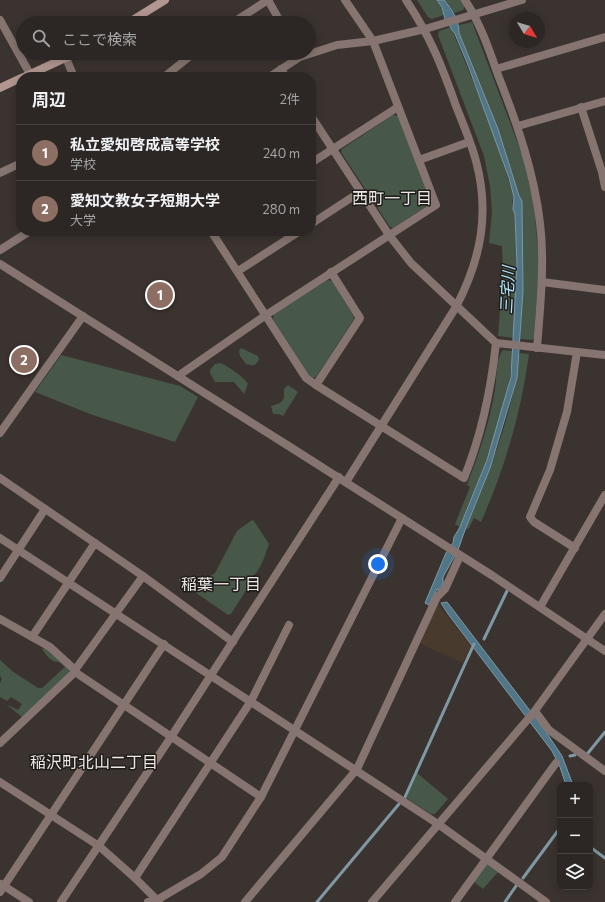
<!DOCTYPE html>
<html lang="ja">
<meta charset="utf-8">
<style>
body{margin:0;font-family:Commissioner,"Noto Sans JP",sans-serif;background:#342e2c;color:#f1f3f6}
.controls{position:absolute;right:12px;bottom:12px;display:grid;overflow:hidden;border-radius:8px;box-shadow:0 2px 10px #0003}
.controls button{width:36px;height:36px;display:grid;place-items:center;padding:0;border:0;border-bottom:1px solid #484341;background:#2c2624;color:#f1f3f6;font:20px sans-serif}
.compass{position:absolute;left:509px;top:12px;width:36px;height:36px;border-radius:50%;background:#2c2624;box-shadow:0 2px 10px #0003;rotate:128deg}
.you{position:absolute;left:378px;top:564px;width:14px;height:14px;margin:-10px;border:3px solid #fff;border-radius:50%;background:#1a73e8;box-shadow:0 0 0 6px #1a73e833}
.badge{display:grid;place-items:center;width:26px;height:26px;border-radius:50%;background:#8bbbb9;color:#fff;font-size:13px;font-weight:700}
.pin{position:absolute;translate:-50% -50%;border:2px solid #fff;box-shadow:0 1px 4px #0006}
.list{margin:0;padding:0;list-style:none}
h2{display:flex;justify-content:space-between;align-items:center;height:52px;margin:0;padding:0 16px;font-size:17px}
h2 small{font-size:13px;font-weight:400;color:#a6a5a6}
.list li{display:grid;grid-template-columns:26px 1fr auto;gap:12px;align-items:center;box-sizing:border-box;height:56px;padding:0 16px;border-top:1px solid #484341}
.list b{display:block;font-size:15px;white-space:nowrap}
.list p{margin:0;font-size:13px;white-space:nowrap;color:#a6a5a6}
.list em{font-size:13px;font-style:normal;color:#a6a5a6}
.icon{flex:none;width:22px;height:22px;fill:none;stroke:currentColor;stroke-width:2;stroke-linecap:round;stroke-linejoin:round}
.map{position:relative;flex:none;width:605px;height:902px;overflow:hidden}
.search{position:absolute;background:#2c2624;box-shadow:0 2px 10px #0003;left:16px;top:16px;width:300px;height:44px;display:flex;align-items:center;gap:10px;box-sizing:border-box;padding:0 14px;border-radius:22px;color:#a6a5a6;font-size:15px}
.panel{position:absolute;background:#2c2624;box-shadow:0 2px 10px #0003;left:16px;top:72px;width:300px;height:164px;border-radius:16px}
.map>svg:first-child{display:block}
</style>
<div class="map">
<svg width="605" height="902" viewBox="0 0 605 902">
<rect width="100%" height="100%" fill="#3b3330"/>
<path fill="#483a2c" d="M437,603l34,43 -8,17 -44,-20z"/>
<g fill="#475748">
<path d="M417,0h20l5,7 2,8 -12,4 -4,-2z"/>
<path d="M444,0h17l4,6 -2,4 -9,3z"/>
<path d="M472,22l51,135 11,47 5,63 -5,71 -2,2 -12,-1 3,-48 -1,-90 -3,-5 -21,-67 -39,-96v-8z"/>
<path d="M451,27l41,101 22,69 -2,5 3,12 2,50 -3,74 -16,-2 5,-63 -1,-27 -13,-3 3,-31 -2,-26 -6,-30 -46,-121 1,-4z"/>
<path d="M393,115l5,1 32,85 -2,4 -35,23 -3,-1 -49,-75 1,-3z"/>
<path d="M328,280l4,1 21,34 1,4 -38,58 -3,1 -4,-2 -36,-57 1,-5z"/>
<path d="M241,348l17,8 1,4c-4,6 -6,6 -13,4l-6,-8 -1,-5z"/>
<path d="M503,350l10,1c-5,62 -30,119 -53,176l-5,-3 15,-37 -3,-2c12,-32 23,-63 28,-96 2,-11 1,-31 8,-39z"/>
<path d="M519,353l10,1c-8,59 -24,114 -48,168l-7,-4 -5,10 -4,2c23,-56 49,-116 54,-177z"/>
<path d="M61,355l119,31 18,11 -23,45 -85,-28 -55,-22z"/>
<path d="M221,363c9,5 22,13 27,21l-4,10 -10,-12h-19l-5,-9v-3l5,-6z"/>
<path d="M288,385l10,7 -15,24 -4,-2h-6l-2,-8 9,-3 4,-5v-9z"/>
<path d="M252,520l2,1 15,23c-4,11 -6,20 -13,29 -3,4 -6,2 -10,7l4,4 -19,30 -3,1 -49,-34v-2l9,-1 13,4 14,-9 22,-42z"/>
<path d="M44,648l5,2 20,19 1,5 -48,43 -16,-13 12,6 4,-6 -11,-7 -4,4 -7,-4v-14l2,-4 -2,-3v-16l12,11 26,17h4l23,-21 -6,-5c-8,0 -12,-6 -17,-13z"/>
<path d="M417,773l31,26 -13,15h-4l-25,-16z"/>
<path d="M485,865h3l10,7 -15,17 -10,-8z"/>
</g>
<g fill="#507687" stroke="#7f98a3">
<path d="M437,0h7c8,10 15,19 15,33l39,96 21,67 3,5 1,90 -6,87 -27,90 -25,62 -7,20 -15,27v7l-5,6 -1,-1 -8,16 -4,-2 21,-50 7,-10 1,-6 6,-10 27,-67 24,-83 6,-113 -2,-50 -2,-5 1,-12 -5,-19 -41,-113 -13,-31 -10,-15 -3,-12z"/>
<path d="M447,602l97,127 18,27 11,29h-7l-6,-18 -8,-16 -104,-137 -7,-11z"/>
</g>
<g fill="none" stroke-linecap="round" stroke-linejoin="round">
<g stroke="#7f98a3" stroke-width="3">
<path d="M484,639l23,-48"/>
<path d="M588,753l17,-21"/>
<path d="M570,756l5,-1"/>
<path d="M405,797l69,-153"/>
<path d="M590,847l15,11"/>
<path d="M523,878l37,-50"/>
<path d="M317,902l82,-98"/>
<path d="M505,902l11,-16"/>
</g>
<g stroke="#857470" stroke-width="8">
<path d="M268,0l13,23"/>
<path d="M465,0c15,23 24,49 33,75 19,48 36,97 42,148 5,41 0,84 -3,125"/>
<path d="M0,20l30,54"/>
<path d="M232,23l36,-23"/>
<path d="M66,58l8,19"/>
<path d="M281,69l5,8"/>
<path d="M496,69l109,-32"/>
<path d="M164,77l30,-24"/>
<path d="M269,77l31,-20 37,-12 36,-4 52,-12 97,-29"/>
<path d="M581,107l21,65 3,15"/>
<path d="M311,116l78,119 22,28 85,80 109,12"/>
<path d="M518,126l87,-25"/>
<path d="M419,160l50,-18"/>
<path d="M311,163l87,-56"/>
<path d="M0,173l21,-10"/>
<path d="M311,224l49,-32"/>
<path d="M211,231l95,147 10,7"/>
<path d="M0,250l30,-19"/>
<path d="M238,271l62,-40"/>
<path d="M331,272l29,46 -44,67 148,93c18,-44 27,-88 32,-135"/>
<path d="M542,282l63,8"/>
<path d="M178,376l88,-61 170,-110 -63,-164 -28,-41"/>
<path d="M0,433l83,-117"/>
<path d="M287,445l206,131 112,75"/>
<path d="M0,478l143,98 90,66"/>
<path d="M346,482l110,-175c25,-48 34,-94 20,-146 -5,-19 -13,-37 -20,-55 -14,-40 -26,-70 -50,-106"/>
<path d="M0,538l438,286 108,78"/>
<path d="M575,548l-41,-26 -4,-5 20,-47 17,-58 10,-60"/>
<path d="M0,578l45,-69"/>
<path d="M540,607l65,-112"/>
<path d="M0,619l50,28 25,23v2l186,125"/>
<path d="M32,637l63,-94"/>
<path d="M75,670l68,-94"/>
<path d="M535,711l14,19 56,41"/>
<path d="M0,743l75,-71"/>
<path d="M0,782l99,64 36,32 24,24"/>
<path d="M135,878l116,-177 38,-76"/>
<path d="M1,884l28,18"/>
<path d="M0,892l164,-248"/>
<path d="M61,902l110,-165 168,-260"/>
<path d="M148,902l9,-2 44,-26 21,-17 39,-60 141,-279"/>
<path d="M245,902l112,-133 80,-172 8,-8 15,-33"/>
<path d="M455,902l101,-139"/>
</g>
<g stroke="#857470" stroke-width="8">
<path d="M0,264l287,181"/>
<path d="M372,902l162,-190 71,-98"/>
</g>
<g stroke="#b29790" stroke-width="8">
<path d="M128,23l37,-23"/>
<path d="M24,77l52,-24"/>
<path d="M0,88l21,-10"/>
</g>
</g>
<g text-anchor="middle" stroke-width="3" stroke-linejoin="round" paint-order="stroke">
<g font-size="16" fill="#ece7e5" stroke="#1f1c1a">
<text x="392" y="204">西町一丁目</text>
<text x="221" y="590">稲葉一丁目</text>
<text x="94" y="768">稲沢町北山二丁目</text>
</g>
<g font-size="16" font-style="italic" fill="#afe5fd" stroke="#1f1c1a">
<text transform="translate(507 290) rotate(-87)" y="6">三宅川</text>
</g>
</g>
</svg>
<div class="controls">
<button>+</button>
<button>−</button>
<button><svg class="icon" aria-label="layers" viewBox="0 0 24 24"><path d="M12 4l9 5-9 5-9-5zM3 14l9 5 9-5"/></svg></button>
</div>
<svg class="compass" viewBox="-18 -18 36 36"><path d="M0-13l5 13h-10z" fill="#e53935"/><path d="M0 13l5-13h-10z" fill="#a6a5a6"/></svg>
<div class="you"></div>
<div class="pin badge" style="left:160px;top:295px;background:#8d6e63">1</div>
<div class="pin badge" style="left:24px;top:360px;background:#8d6e63">2</div>
<div class="search"><svg class="icon" aria-label="search" viewBox="0 0 24 24"><circle cx="10" cy="10" r="6"/><path d="M15 15l6 6"/></svg>ここで検索</div>
<section class="panel">
<h2>周辺<small>2件</small></h2>
<ul class="list">
<li><span class="badge" style="background:#8d6e63">1</span><div><b>私立愛知啓成高等学校</b><p>学校</p></div><em>240 m</em></li>
<li><span class="badge" style="background:#8d6e63">2</span><div><b>愛知文教女子短期大学</b><p>大学</p></div><em>280 m</em></li>
</ul>
</section>
</div>
